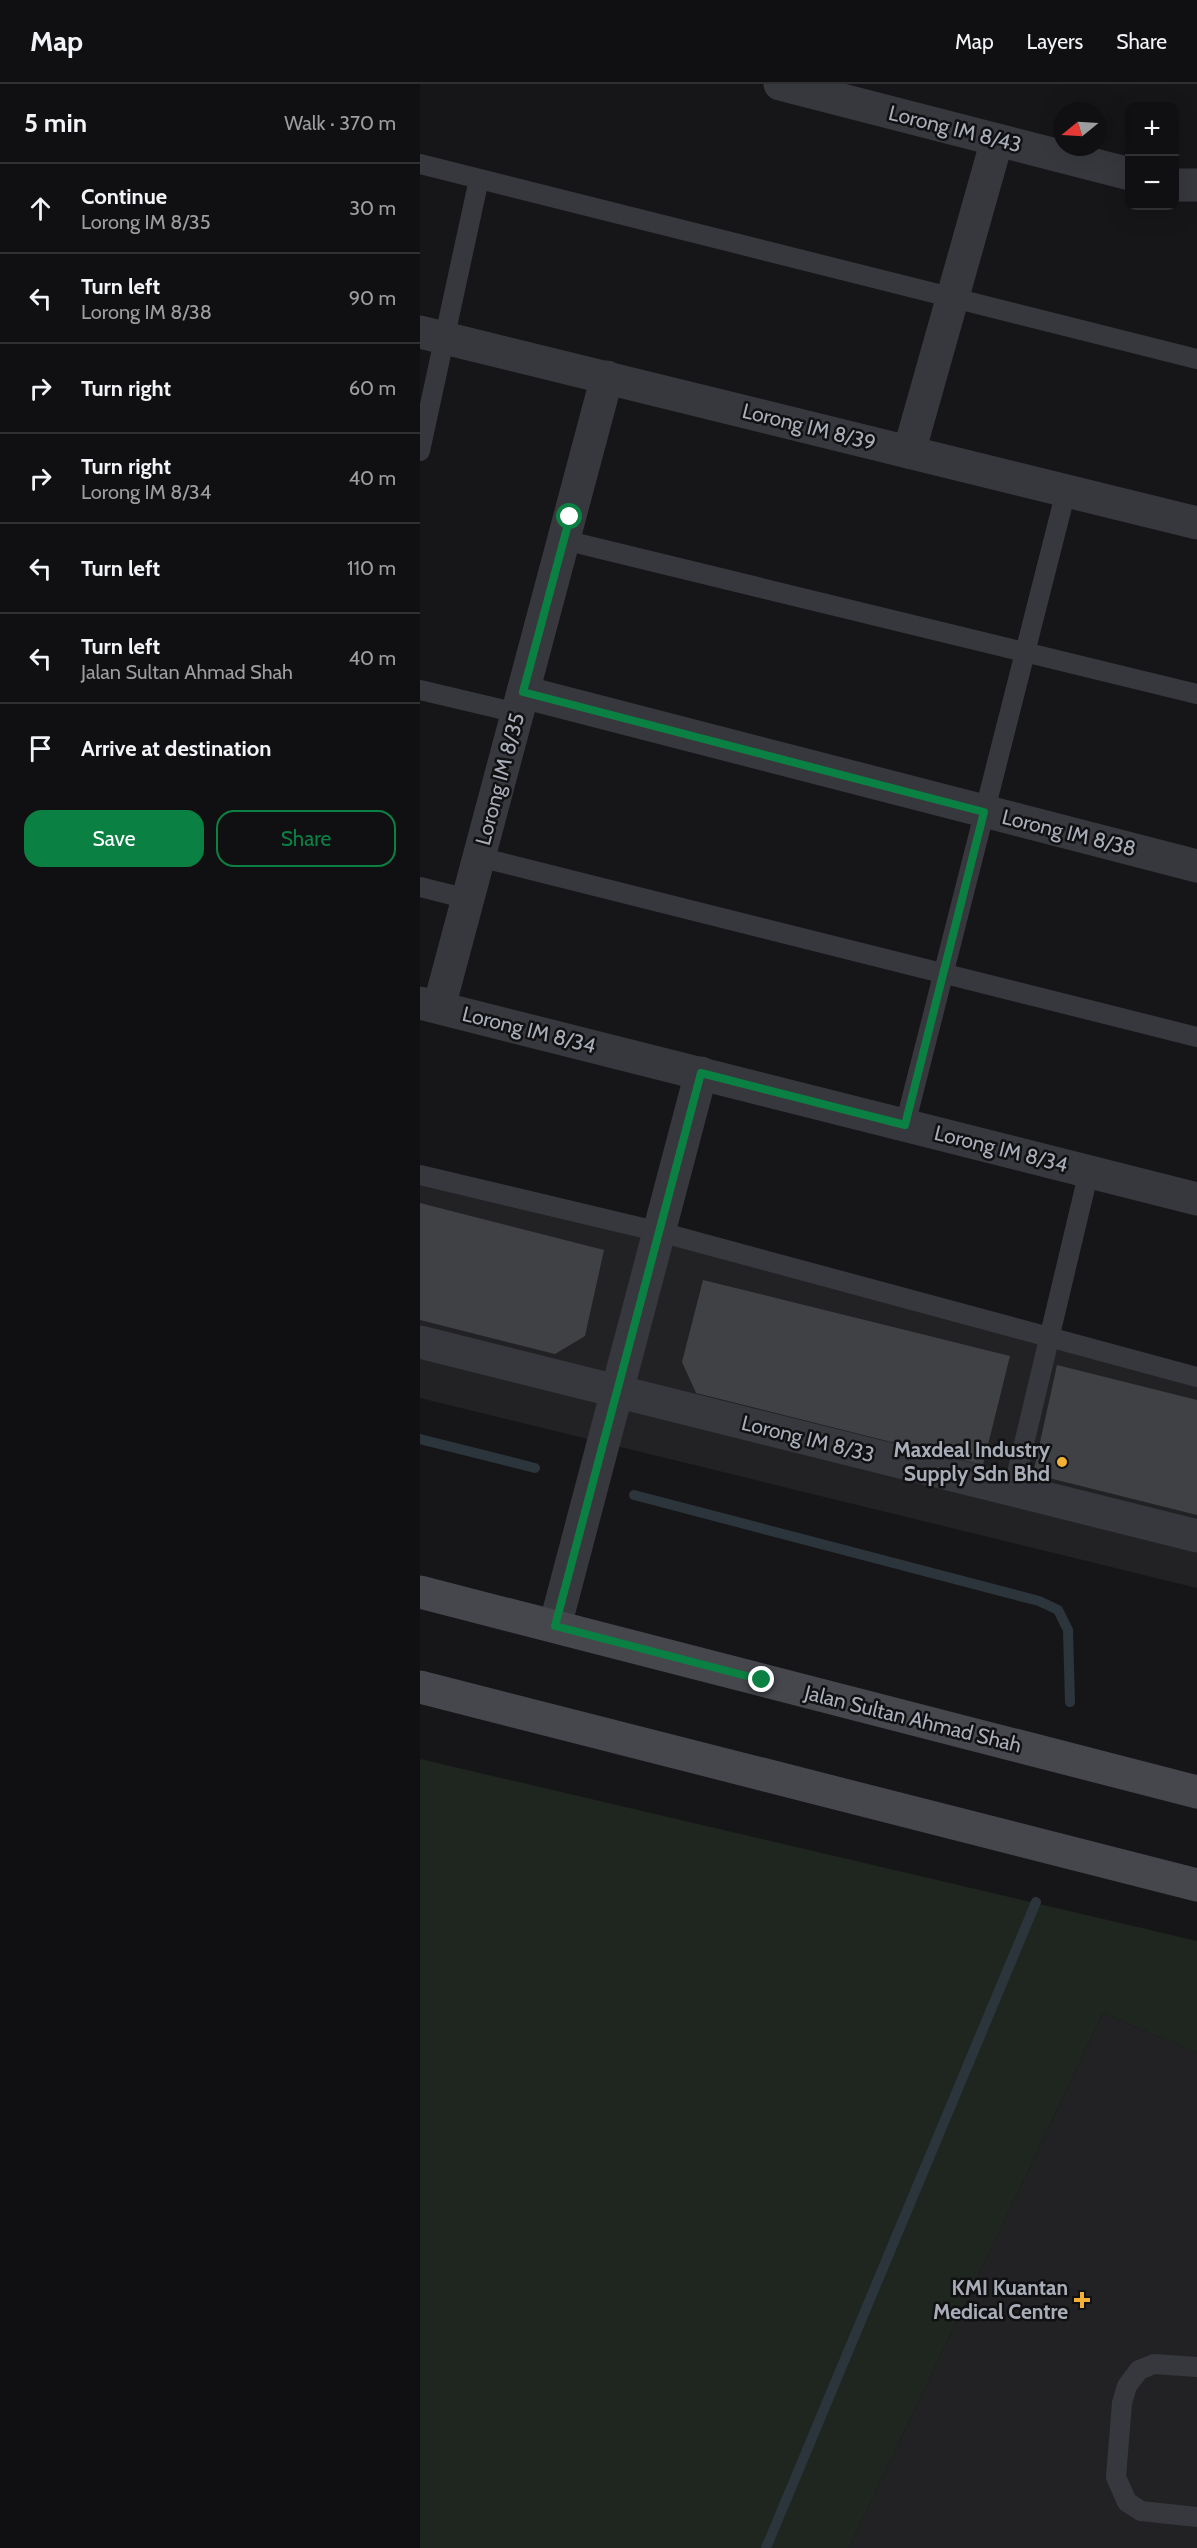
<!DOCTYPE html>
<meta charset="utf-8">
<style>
body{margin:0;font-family:Cabin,sans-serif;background:#19191b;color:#f1f3f6}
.controls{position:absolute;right:18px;top:18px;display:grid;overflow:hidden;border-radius:12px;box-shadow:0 6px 24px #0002}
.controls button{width:54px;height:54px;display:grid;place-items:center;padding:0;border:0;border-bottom:2px solid #303032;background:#101012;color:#f1f3f6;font:30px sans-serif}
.compass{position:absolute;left:633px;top:18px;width:54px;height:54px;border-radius:50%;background:#101012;box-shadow:0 6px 24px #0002;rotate:252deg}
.stop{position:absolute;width:18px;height:18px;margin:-14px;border:4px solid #0b8043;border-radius:50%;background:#fff}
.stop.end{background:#0b8043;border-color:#fff;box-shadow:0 2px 6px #0008}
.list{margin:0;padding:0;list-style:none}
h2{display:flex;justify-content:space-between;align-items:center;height:78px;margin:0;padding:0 24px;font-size:26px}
h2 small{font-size:20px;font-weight:400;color:#9c9d9f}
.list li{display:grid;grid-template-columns:39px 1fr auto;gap:18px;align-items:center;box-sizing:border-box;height:90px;padding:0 24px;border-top:2px solid #303032}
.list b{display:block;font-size:22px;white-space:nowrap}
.list p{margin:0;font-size:20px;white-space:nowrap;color:#9c9d9f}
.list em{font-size:20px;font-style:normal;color:#9c9d9f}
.actions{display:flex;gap:12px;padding:18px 24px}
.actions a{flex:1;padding:14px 0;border:2px solid #0b8043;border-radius:18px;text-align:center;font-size:21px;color:#0b8043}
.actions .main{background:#0b8043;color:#fff}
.icon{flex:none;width:33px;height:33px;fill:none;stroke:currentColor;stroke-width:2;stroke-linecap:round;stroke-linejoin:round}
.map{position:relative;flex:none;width:777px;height:2464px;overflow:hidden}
header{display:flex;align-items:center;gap:36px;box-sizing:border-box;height:84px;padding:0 30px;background:#101012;border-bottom:2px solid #303032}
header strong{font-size:28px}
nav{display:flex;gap:33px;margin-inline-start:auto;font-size:21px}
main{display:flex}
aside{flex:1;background:#101012}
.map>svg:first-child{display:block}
</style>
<header>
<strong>Map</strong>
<nav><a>Map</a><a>Layers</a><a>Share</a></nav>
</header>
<main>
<aside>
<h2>5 min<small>Walk · 370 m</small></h2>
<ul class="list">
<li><svg class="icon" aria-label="ahead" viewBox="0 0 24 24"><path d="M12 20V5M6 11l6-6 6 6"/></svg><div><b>Continue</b><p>Lorong IM 8/35</p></div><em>30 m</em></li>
<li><svg class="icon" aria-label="left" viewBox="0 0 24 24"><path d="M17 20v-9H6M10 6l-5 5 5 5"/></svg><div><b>Turn left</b><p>Lorong IM 8/38</p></div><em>90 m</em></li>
<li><svg class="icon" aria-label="right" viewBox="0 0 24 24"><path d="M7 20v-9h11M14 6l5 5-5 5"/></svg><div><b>Turn right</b></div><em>60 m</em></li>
<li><svg class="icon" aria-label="right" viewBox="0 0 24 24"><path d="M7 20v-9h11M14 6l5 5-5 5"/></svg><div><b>Turn right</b><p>Lorong IM 8/34</p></div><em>40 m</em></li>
<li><svg class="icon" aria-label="left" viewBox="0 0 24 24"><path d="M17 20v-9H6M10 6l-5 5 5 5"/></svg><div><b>Turn left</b></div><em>110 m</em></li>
<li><svg class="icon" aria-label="left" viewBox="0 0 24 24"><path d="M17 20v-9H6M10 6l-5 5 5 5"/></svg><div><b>Turn left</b><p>Jalan Sultan Ahmad Shah</p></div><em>40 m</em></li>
<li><svg class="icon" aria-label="arrive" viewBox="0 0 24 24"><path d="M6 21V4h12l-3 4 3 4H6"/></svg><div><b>Arrive at destination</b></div></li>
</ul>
<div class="actions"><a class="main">Save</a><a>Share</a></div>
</aside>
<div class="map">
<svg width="777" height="2464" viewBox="0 0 777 2464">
<rect width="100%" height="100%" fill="#161618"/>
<g fill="#222225">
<path d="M0,1098l777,190v216l-777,-190z"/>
<path d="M683,1929l94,40v495h-348z"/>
</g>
<path fill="#1e261f" d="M0,1675l777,182v112l-94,-40 -254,535h-429z"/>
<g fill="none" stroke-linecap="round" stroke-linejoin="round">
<g stroke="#2c353c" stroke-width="10">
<path d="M0,1355l115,29"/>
<path d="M214,1411l405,106 19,9 10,20 2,72"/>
<path d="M346,2464l270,-646"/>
</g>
</g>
<g fill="#404145">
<path d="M0,1119l184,47 -19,86 -30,18 -135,-34z"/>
<path d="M283,1196l307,76 -27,109 -287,-72 -14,-31z"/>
<path d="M637,1281l140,35v115l-164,-41z"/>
</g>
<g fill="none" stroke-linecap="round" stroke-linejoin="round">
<g stroke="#37383d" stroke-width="20">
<path d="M0,80l777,195"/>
<path d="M0,367l59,-272"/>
<path d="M144,456l633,154"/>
<path d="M0,606l97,23"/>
<path d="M59,773l718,180"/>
<path d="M0,803l48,12"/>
<path d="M485,1041l161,-634"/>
<path d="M0,1091l240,57 537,145"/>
<path d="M593,1406l76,-319"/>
<path d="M777,2283l-43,-3 -15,6 -12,16 -5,17 -6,74 11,25 14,9 56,6"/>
</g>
<g stroke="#37383d" stroke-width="33">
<path d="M360,0l350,90"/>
<path d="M754,101h23"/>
<path d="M0,248l777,191"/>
<path d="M489,368l88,-312"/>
<path d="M103,608l674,174"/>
<path d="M0,919l777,196"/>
<path d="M19,923l168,-630"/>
<path d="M0,1258l777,194"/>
<path d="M135,1542l146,-553"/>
</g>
<g stroke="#45474d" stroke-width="33">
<path d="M0,1508l777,200"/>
<path d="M0,1603l777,198"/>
</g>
</g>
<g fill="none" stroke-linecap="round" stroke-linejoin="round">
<path stroke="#0b8043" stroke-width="8" d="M150,433l-47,175 461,120 -79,313 -204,-52 -146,553 207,54"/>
</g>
<g fill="#f2b134" stroke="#111113" stroke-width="2">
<circle cx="642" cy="1378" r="6"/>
<path d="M659 2207h6v6h6v6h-6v6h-6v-6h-6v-6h6z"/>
</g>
<g text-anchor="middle" stroke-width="5" stroke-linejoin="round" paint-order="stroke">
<g font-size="21" fill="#a8adb8" stroke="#111113">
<text transform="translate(535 45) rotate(14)" y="7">Lorong IM 8/43</text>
<text transform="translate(389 343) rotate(14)" y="7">Lorong IM 8/39</text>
<text transform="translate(80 695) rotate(-75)" y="7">Lorong IM 8/35</text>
<text transform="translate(649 749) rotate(14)" y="7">Lorong IM 8/38</text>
<text transform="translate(109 946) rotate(14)" y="7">Lorong IM 8/34</text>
<text transform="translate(581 1065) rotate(14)" y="7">Lorong IM 8/34</text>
<text transform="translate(388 1355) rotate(14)" y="7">Lorong IM 8/33</text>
<text transform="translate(493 1635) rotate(14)" y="7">Jalan Sultan Ahmad Shah</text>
</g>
<g font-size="21" font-weight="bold" fill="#a8adb8" stroke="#111113" text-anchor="end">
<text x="630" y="1373">Maxdeal Industry<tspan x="630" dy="24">Supply Sdn Bhd</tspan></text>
<text x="648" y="2211">KMI Kuantan<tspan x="648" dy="24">Medical Centre</tspan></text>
</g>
</g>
</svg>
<div class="controls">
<button>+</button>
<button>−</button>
</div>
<svg class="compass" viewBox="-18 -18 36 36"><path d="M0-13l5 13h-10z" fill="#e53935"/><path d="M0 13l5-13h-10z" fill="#9c9d9f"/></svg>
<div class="stop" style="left:150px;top:433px"></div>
<div class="stop end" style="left:342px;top:1596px"></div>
</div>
</main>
